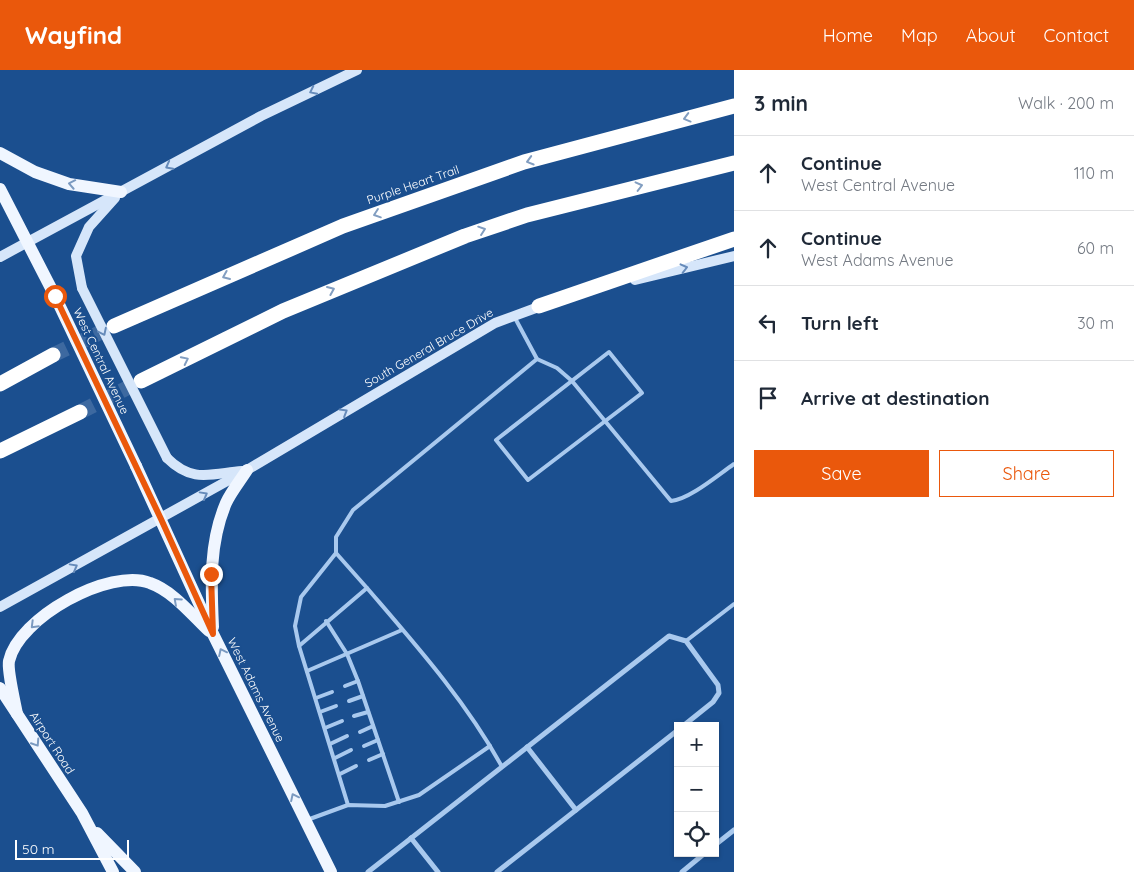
<!DOCTYPE html>
<meta charset="utf-8">
<style>
body{margin:0;font-family:Quicksand,sans-serif;background:#f6f6f7;color:#1f2937}
.controls{position:absolute;right:15px;bottom:15px;display:grid;overflow:hidden;border-radius:0px;box-shadow:0 1px 4px #0004}
.controls button{width:45px;height:45px;display:grid;place-items:center;padding:0;border:0;border-bottom:1px solid #e0e1e3;background:#fff;color:#1f2937;font:25px sans-serif}
.scale{position:absolute;left:15px;bottom:12px;width:114px;box-sizing:border-box;padding-left:5px;border:2px solid #fff;border-top:0;font-size:14px;line-height:18px;white-space:nowrap;color:#fff;-webkit-text-stroke:4px #1b4f8f;paint-order:stroke}
.stop{position:absolute;width:15px;height:15px;margin:-11px;border:4px solid #ea580c;border-radius:50%;background:#fff}
.stop.end{background:#ea580c;border-color:#fff;box-shadow:0 1px 5px #0008}
.list{margin:0;padding:0;list-style:none}
h2{display:flex;justify-content:space-between;align-items:center;height:65px;margin:0;padding:0 20px;font-size:21px}
h2 small{font-size:16px;font-weight:400;color:#747a83}
.list li{display:grid;grid-template-columns:32px 1fr auto;gap:15px;align-items:center;box-sizing:border-box;height:75px;padding:0 20px;border-top:1px solid #e0e1e3}
.list b{display:block;font-size:19px;white-space:nowrap}
.list p{margin:0;font-size:16px;white-space:nowrap;color:#747a83}
.list em{font-size:16px;font-style:normal;color:#747a83}
.actions{display:flex;gap:10px;padding:15px 20px}
.actions a{flex:1;padding:11px 0;border:1px solid #ea580c;border-radius:0px;text-align:center;font-size:18px;color:#ea580c}
.actions .main{background:#ea580c;color:#fff}
.icon{flex:none;width:28px;height:28px;fill:none;stroke:currentColor;stroke-width:2;stroke-linecap:round;stroke-linejoin:round}
.map{position:relative;flex:none;width:734px;height:802px;overflow:hidden}
header{display:flex;align-items:center;gap:30px;box-sizing:border-box;height:70px;padding:0 25px;background:#ea580c;color:#fff}
header strong{font-size:24px}
nav{display:flex;gap:28px;margin-inline-start:auto;font-size:18px}
main{display:flex}
aside{flex:1;background:#fff}
.map>svg:first-child{display:block}
</style>
<header>
<strong>Wayfind</strong>
<nav><a>Home</a><a>Map</a><a>About</a><a>Contact</a></nav>
</header>
<main>
<div class="map">
<svg width="734" height="802" viewBox="0 0 734 802">
<rect width="100%" height="100%" fill="#1b4f8f"/>
<g fill="none" stroke-linecap="round" stroke-linejoin="round">
<g stroke="#3d69a0" stroke-width="15" stroke-dasharray="15 8" stroke-linecap="butt">
<path d="M53,285l61,-29"/>
<path d="M80,342l61,-31"/>
</g>
<g stroke="#a9c9ee" stroke-width="4">
<path d="M515,248l22,41 20,9 15,13 99,120c19,-2 47,-26 63,-37"/>
<path d="M609,282l33,41 -114,87 -32,-40z"/>
<path d="M367,518c48,56 98,112 134,177"/>
<path d="M326,551l21,33 11,27 41,121"/>
<path d="M686,571l48,-37"/>
<path d="M299,576l68,-58 -31,-35"/>
<path d="M307,601l95,-41"/>
<path d="M345,616l13,-5"/>
<path d="M316,628l16,-6"/>
<path d="M349,631l14,-5"/>
<path d="M320,642l16,-6"/>
<path d="M354,646l14,-4"/>
<path d="M325,658l17,-7"/>
<path d="M360,662l13,-6"/>
<path d="M330,674l17,-8"/>
<path d="M364,676l14,-6"/>
<path d="M335,688l16,-8"/>
<path d="M369,690l14,-6"/>
<path d="M340,704l16,-8"/>
<path d="M348,735l-49,-159 -4,-20 6,-29 35,-44v-16l17,-27 184,-151"/>
<path d="M307,750l41,-15 37,1 34,-11 71,-49"/>
</g>
<g stroke="#a9c9ee" stroke-width="5">
<path d="M527,677l49,63"/>
<path d="M411,768l27,34"/>
<path d="M715,775l19,-15"/>
<path d="M368,802l301,-236 17,5 32,44 1,8 -6,9 -30,24"/>
<path d="M497,802l181,-142"/>
<path d="M682,802l23,-19"/>
</g>
<g stroke="#d6e6fa" stroke-width="10">
<path d="M0,187l261,-141 96,-46"/>
<path d="M635,210l99,-24"/>
<path d="M82,218l-6,-32 13,-29 26,-29"/>
<path d="M167,388c25,25 43,16 75,13"/>
<path d="M0,537l247,-137 248,-147 49,-18"/>
</g>
<g stroke="#f0f6ff" stroke-width="12">
<path d="M0,83l35,19 34,12 52,8"/>
<path d="M0,119l55,107"/>
<path d="M136,396l77,168 118,238"/>
<path d="M213,557c-2,-43 -4,-84 13,-124 5,-11 14,-22 21,-33"/>
<path d="M0,618l82,125 31,59"/>
<path d="M17,644c-2,-11 -10,-44 -8,-53 9,-43 101,-94 141,-78 23,8 42,32 59,48"/>
<path d="M97,763l38,39"/>
</g>
<g stroke="#fff" stroke-width="15">
<path d="M539,236l195,-67"/>
<path d="M114,256l229,-100 181,-64 210,-56"/>
<path d="M141,311l142,-70 182,-75 62,-21 207,-52"/>
<path d="M0,314l53,-29"/>
<path d="M0,381l80,-39"/>
</g>
<path stroke="#d6e6fa" stroke-width="10" d="M82,218l85,170"/>
<path stroke="#f0f6ff" stroke-width="12" d="M55,226l81,170"/>
</g>
<defs><path id="oneway-chevron" d="M-2-3.5L2.5 0L-2 3.5" fill="none" stroke-width="1.6" stroke-linecap="round" stroke-linejoin="round" transform="scale(1.25)"/></defs>
<g stroke="#668bba">
<use href="#oneway-chevron" transform="translate(313 21) rotate(154)"/>
<use href="#oneway-chevron" transform="translate(169 96) rotate(152)"/>
<use href="#oneway-chevron" transform="translate(684 198) rotate(-14)"/>
<use href="#oneway-chevron" transform="translate(103 262) rotate(64)"/>
<use href="#oneway-chevron" transform="translate(344 342) rotate(-31)"/>
<use href="#oneway-chevron" transform="translate(204 425) rotate(-29)"/>
<use href="#oneway-chevron" transform="translate(74 497) rotate(-29)"/>
</g>
<g stroke="#829ec1">
<use href="#oneway-chevron" transform="translate(687 48) rotate(165)"/>
<use href="#oneway-chevron" transform="translate(530 91) rotate(164)"/>
<use href="#oneway-chevron" transform="translate(639 116) rotate(-14)"/>
<use href="#oneway-chevron" transform="translate(377 144) rotate(161)"/>
<use href="#oneway-chevron" transform="translate(482 160) rotate(-19)"/>
<use href="#oneway-chevron" transform="translate(226 206) rotate(157)"/>
<use href="#oneway-chevron" transform="translate(331 220) rotate(-23)"/>
<use href="#oneway-chevron" transform="translate(185 290) rotate(-26)"/>
</g>
<g stroke="#7b9ac1">
<use href="#oneway-chevron" transform="translate(72 114) rotate(-169)"/>
<use href="#oneway-chevron" transform="translate(177 531) rotate(-138)"/>
<use href="#oneway-chevron" transform="translate(34 555) rotate(135)"/>
<use href="#oneway-chevron" transform="translate(222 582) rotate(-116)"/>
<use href="#oneway-chevron" transform="translate(36 673) rotate(57)"/>
<use href="#oneway-chevron" transform="translate(294 727) rotate(-116)"/>
</g>
<g fill="none" stroke-linecap="round" stroke-linejoin="round">
<path stroke="#ea580c" stroke-width="6" d="M55,226l106,223 52,115 -2,-60"/>
</g>
<g text-anchor="middle" stroke-width="4" stroke-linejoin="round" paint-order="stroke">
<g font-size="12" fill="#fff" stroke="#1b4f8f">
<text transform="translate(413 115) rotate(-19)" y="4">Purple Heart Trail</text>
<text transform="translate(429 278) rotate(-30)" y="4">South General Bruce Drive</text>
<text transform="translate(101 291) rotate(65)" y="4">West Central Avenue</text>
<text transform="translate(256 620) rotate(64)" y="4">West Adams Avenue</text>
<text transform="translate(52 673) rotate(57)" y="4">Airport Road</text>
</g>
</g>
</svg>
<div class="controls">
<button>+</button>
<button>−</button>
<button><svg class="icon" aria-label="locate" viewBox="0 0 24 24"><circle cx="12" cy="12" r="6"/><path d="M12 2v4M12 18v4M2 12h4M18 12h4"/></svg></button>
</div>
<div class="scale">50 m</div>
<div class="stop" style="left:55px;top:226px"></div>
<div class="stop end" style="left:211px;top:504px"></div>
</div>
<aside>
<h2>3 min<small>Walk · 200 m</small></h2>
<ul class="list">
<li><svg class="icon" aria-label="ahead" viewBox="0 0 24 24"><path d="M12 20V5M6 11l6-6 6 6"/></svg><div><b>Continue</b><p>West Central Avenue</p></div><em>110 m</em></li>
<li><svg class="icon" aria-label="ahead" viewBox="0 0 24 24"><path d="M12 20V5M6 11l6-6 6 6"/></svg><div><b>Continue</b><p>West Adams Avenue</p></div><em>60 m</em></li>
<li><svg class="icon" aria-label="left" viewBox="0 0 24 24"><path d="M17 20v-9H6M10 6l-5 5 5 5"/></svg><div><b>Turn left</b></div><em>30 m</em></li>
<li><svg class="icon" aria-label="arrive" viewBox="0 0 24 24"><path d="M6 21V4h12l-3 4 3 4H6"/></svg><div><b>Arrive at destination</b></div></li>
</ul>
<div class="actions"><a class="main">Save</a><a>Share</a></div>
</aside>
</main>
